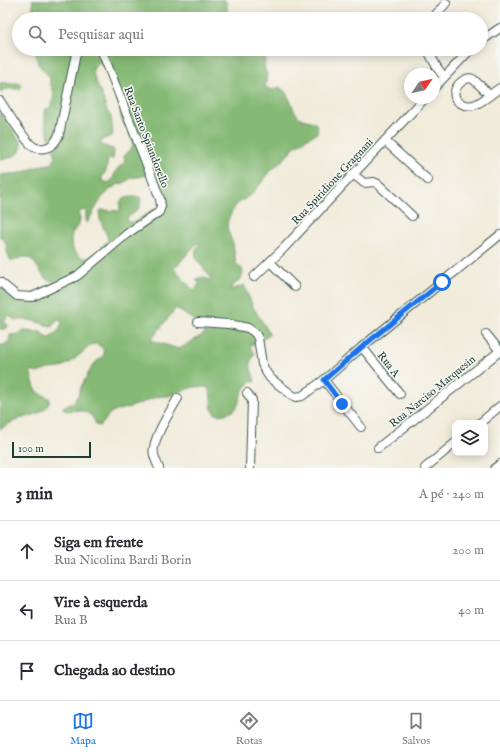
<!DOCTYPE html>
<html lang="pt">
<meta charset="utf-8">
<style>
body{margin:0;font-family:"IM FELL English",serif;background:#f2f2f3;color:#2b2b33}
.controls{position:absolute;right:12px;bottom:12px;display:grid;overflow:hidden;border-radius:8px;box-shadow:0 2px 10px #0003}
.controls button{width:36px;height:36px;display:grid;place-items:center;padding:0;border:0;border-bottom:1px solid #e1e1e2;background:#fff;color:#2b2b33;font:20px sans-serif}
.compass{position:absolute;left:404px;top:68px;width:36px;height:36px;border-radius:50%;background:#fff;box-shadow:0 2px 10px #0003;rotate:56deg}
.scale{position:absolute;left:12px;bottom:10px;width:79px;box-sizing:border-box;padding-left:4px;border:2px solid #1f3d34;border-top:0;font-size:11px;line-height:14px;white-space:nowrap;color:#1f3d34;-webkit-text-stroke:3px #f6f6f2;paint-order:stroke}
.stop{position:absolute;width:12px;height:12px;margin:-9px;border:3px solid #1a73e8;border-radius:50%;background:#fff}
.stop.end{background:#1a73e8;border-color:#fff;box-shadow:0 1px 4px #0008}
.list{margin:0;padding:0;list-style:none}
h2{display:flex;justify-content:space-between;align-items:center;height:52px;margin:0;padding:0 16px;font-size:17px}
h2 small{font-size:13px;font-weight:400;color:#7c7c81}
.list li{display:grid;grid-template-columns:26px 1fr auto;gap:12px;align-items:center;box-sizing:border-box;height:60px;padding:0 16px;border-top:1px solid #e1e1e2}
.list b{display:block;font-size:15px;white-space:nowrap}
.list p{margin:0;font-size:13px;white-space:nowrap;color:#7c7c81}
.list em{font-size:13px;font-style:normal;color:#7c7c81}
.icon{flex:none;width:22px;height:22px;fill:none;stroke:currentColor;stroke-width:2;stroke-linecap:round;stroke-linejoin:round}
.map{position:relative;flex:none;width:500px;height:468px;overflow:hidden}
.search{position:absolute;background:#fff;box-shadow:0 2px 10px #0003;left:12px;right:12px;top:12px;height:44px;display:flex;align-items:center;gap:10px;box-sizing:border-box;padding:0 14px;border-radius:22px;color:#7c7c81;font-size:15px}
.sheet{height:232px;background:#fff}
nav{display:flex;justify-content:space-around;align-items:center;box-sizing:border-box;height:56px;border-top:1px solid #e1e1e2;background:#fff;font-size:11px;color:#7c7c81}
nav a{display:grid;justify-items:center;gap:2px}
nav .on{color:#1a73e8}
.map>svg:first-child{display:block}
</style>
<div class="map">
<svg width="500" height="468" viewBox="0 0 500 468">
<rect width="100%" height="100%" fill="#f6f6f2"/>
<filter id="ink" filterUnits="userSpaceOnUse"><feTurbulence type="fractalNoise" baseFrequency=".025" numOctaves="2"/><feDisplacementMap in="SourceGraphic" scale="8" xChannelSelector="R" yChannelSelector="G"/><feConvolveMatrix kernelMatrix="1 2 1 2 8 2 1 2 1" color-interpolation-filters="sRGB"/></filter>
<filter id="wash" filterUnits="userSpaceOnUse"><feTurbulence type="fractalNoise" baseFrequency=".012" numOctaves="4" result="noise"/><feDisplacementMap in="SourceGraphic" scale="16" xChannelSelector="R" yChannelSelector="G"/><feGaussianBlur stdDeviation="0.9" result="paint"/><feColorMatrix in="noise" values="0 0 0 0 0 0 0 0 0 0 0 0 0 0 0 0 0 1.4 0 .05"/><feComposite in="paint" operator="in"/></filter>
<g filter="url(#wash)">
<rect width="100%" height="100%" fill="#f1ebda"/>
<g fill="#85b974" stroke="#527b54" fill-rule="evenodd">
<path d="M32,0h193l2,5v10l2,4h-200l4,-12z"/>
<path d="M31,49h231l4,7 -2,10 3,9 -2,12 7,3 7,-3c11,5 12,21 19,29 7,8 22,0 19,17l-11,6 -12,8 -8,10 -15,14 -19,23 -16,11 -7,12 -2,6 1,8 5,13 3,20 6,5 1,3 -2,7 -10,8 -1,2h4l10,-4 9,22 17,27 -10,6 -4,4h-5c-1,4 1,6 4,9 -8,11 -3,17 0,29l-3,-1c-3,2 -5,5 -7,7 -9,11 -2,23 -21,26 -3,1 -6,1 -9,0l-3,-5 -2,-20c-13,-7 -29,3 -42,7 -4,0 -8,0 -12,1 -9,3 -17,8 -26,10 -6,2 -13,3 -18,5 -7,4 -6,13 -15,14 -2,-2 -2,-5 -4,-8 -7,-9 -17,-8 -27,-7l-3,-3 1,-2 5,-1 5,-3 4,-7 3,-8 12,-22 11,-10c1,-8 -7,-13 -13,-10l-20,17 -11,6 -12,1 -11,4 -5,-2h-2l6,20 14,8c-3,16 -21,16 -33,21 -6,2 -11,6 -17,9v-84h4l5,-4 1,-6 9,-1 5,-3 17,1 5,5 3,1c6,-4 11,-7 13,-15l-2,-3h-4l-3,6 -2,1c-14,-6 -21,-8 -36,-7l-6,-5 -5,6 4,4 -1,3 -2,1h-5v-46c3,10 13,14 23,17l32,-18 -1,-1c-14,3 -16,-26 -31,-24 -4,1 -8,3 -12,4 0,0 -3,-6 -3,-6 -2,-8 0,-13 -8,-18v-62l20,-2 23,-8 8,-1 5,-7 -9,-26 -2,-8v-14h3l4,-4 2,-12 -4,-10v-5l-12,-14 -2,-10zM98,63l9,4 10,24v9l3,7 1,11 5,10 1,-1 1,2 2,-2 1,1 -2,5c7,11 4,15 -5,23l1,6c-2,2 -5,4 -7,6 -5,6 -5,20 -16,12v-3l4,-6 2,-12 1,-1 4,1 1,-7 -1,-3 -12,-4v-3l2,-3 4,-1 6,-3 -2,-18 -5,-8 -2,-8 -10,-24 -1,-8zM159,171l1,1c-5,14 -3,21 6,33v1c-4,1 -9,2 -13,4 -8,3 -15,14 -26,12v-4c8,-6 16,-9 13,-21 -7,0 -15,-1 -20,5v7l-2,2 -17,-1c-6,9 7,21 7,31 -10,7 -19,26 -32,12 -3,-3 -4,-6 -5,-11 -1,-12 8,-14 9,-22 0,-2 -1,-4 -2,-6 2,-3 5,-4 8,-4v13h1l14,-24 10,-10 8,-5 5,-1 7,-5 12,-2 12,-3zM197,243l3,1c-2,2 -3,4 -4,6 -3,11 11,20 15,29l-1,1 -8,-3 -5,2 -1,2 4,1 -5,8 -4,-2 -17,-19zM176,308l33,23 -30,18 -28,-9z"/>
<path d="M0,83h21v4l-1,2c-8,1 -12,-3 -20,4z"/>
<path d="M0,113l5,6 17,25 -2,8c-7,5 -12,7 -20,7z"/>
</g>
</g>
<g filter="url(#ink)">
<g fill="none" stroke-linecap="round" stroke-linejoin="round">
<defs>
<g id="minor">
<path d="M432,19l14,-16"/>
<path d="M481,41l19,-13"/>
<path d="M427,49l11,20 6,8"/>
<path d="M434,88l37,-39"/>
<path d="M490,95l-17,-16c-7,-3 -16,5 -18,12 -3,11 10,16 19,14 9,-3 18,-12 26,-17"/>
<path d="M0,101c6,9 26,42 34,46 6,3 16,1 20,-4 2,-2 4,-6 5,-8l18,-86"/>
<path d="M385,141l43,39"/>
<path d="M353,174l11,9 10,-1 4,2 34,32"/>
<path d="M270,262l25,25"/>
<path d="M254,277l30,-29 141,-150"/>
<path d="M0,282l17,14 15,1 45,-21 51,-43 31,-21 2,-6 -1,-7 -11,-29 -48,-121"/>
<path d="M198,322l31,2 19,4 7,5 3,5 4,26 4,8 4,6 22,17 4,2 6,-1 22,-16 38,-33 138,-112"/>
<path d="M486,334l14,17"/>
<path d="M362,347l38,47"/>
<path d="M324,380l37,47"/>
<path d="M247,393l5,7 -2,68"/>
<path d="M480,423l20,-17"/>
<path d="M378,448l122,-97"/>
<path d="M159,468c-3,-7 -7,-14 -5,-21 3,-16 16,-35 24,-49"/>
<path d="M425,468l30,-25"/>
<path d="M495,468l5,-4"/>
</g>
</defs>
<use href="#minor" stroke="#3e574d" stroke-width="10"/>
<use href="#minor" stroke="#fff" stroke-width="8"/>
</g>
</g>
<g fill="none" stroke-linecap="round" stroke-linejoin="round" filter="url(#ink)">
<path stroke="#1a73e8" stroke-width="5" d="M342,404l-18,-24 38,-33 80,-65"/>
</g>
<g text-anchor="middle" stroke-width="3" stroke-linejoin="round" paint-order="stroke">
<g font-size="11" fill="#1f3d34" stroke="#f6f6f2">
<text transform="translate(147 137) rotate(69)" y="4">Rua Santo Spiandorello</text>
<text transform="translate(332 181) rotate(-47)" y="4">Rua Spiridione Gragnani</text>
<text transform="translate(389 364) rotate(52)" y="4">Rua A</text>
<text transform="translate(432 391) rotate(-39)" y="4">Rua Narciso Marquesin</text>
</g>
</g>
</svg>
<div class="controls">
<button><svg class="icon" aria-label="layers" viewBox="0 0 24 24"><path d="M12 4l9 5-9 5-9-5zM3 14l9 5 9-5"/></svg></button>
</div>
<svg class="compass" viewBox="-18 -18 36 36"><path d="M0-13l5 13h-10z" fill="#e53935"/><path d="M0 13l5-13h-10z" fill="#7c7c81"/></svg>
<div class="scale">100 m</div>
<div class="stop" style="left:442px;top:282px"></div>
<div class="stop end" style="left:342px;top:404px"></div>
<div class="search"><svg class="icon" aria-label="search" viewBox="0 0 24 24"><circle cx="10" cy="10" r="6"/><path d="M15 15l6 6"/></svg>Pesquisar aqui</div>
</div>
<section class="sheet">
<h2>3 min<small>A pé · 240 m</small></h2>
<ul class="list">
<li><svg class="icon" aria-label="ahead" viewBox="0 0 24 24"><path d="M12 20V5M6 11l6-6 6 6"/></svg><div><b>Siga em frente</b><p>Rua Nicolina Bardi Borin</p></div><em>200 m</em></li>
<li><svg class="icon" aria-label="left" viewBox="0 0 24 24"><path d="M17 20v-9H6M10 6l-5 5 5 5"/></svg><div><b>Vire à esquerda</b><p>Rua B</p></div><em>40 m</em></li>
<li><svg class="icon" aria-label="arrive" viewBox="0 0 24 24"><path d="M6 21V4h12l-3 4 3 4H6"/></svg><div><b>Chegada ao destino</b></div></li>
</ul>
</section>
<nav>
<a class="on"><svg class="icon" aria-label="map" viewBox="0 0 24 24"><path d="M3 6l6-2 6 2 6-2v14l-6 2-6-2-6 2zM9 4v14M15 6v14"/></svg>Mapa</a>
<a><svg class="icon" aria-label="directions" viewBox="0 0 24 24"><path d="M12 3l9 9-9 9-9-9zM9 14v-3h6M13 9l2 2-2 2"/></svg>Rotas</a>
<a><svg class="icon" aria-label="saved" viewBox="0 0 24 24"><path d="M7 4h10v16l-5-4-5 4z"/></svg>Salvos</a>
</nav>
